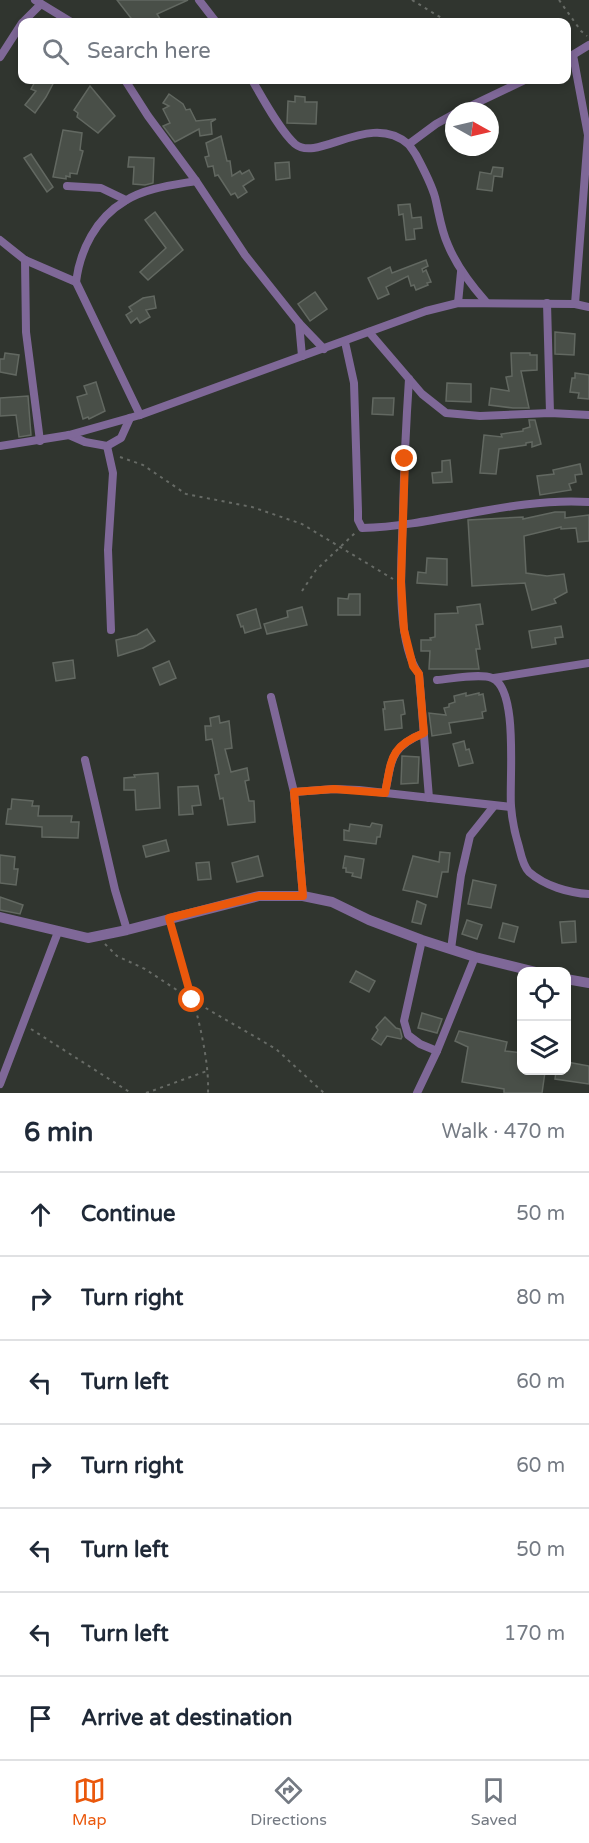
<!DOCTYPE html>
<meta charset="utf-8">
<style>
body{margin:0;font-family:"Varela Round",sans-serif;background:#f6f6f7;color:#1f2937}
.controls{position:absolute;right:18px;bottom:18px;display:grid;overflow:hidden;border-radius:12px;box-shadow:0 3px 9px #0003}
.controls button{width:54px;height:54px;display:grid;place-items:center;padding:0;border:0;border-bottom:2px solid #e0e1e3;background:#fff;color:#1f2937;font:30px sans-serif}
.compass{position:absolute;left:445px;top:102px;width:54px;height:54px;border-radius:50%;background:#fff;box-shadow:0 3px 9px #0003;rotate:98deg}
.stop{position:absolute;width:18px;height:18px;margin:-14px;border:4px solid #ea580c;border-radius:50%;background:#fff}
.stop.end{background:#ea580c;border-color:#fff;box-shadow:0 2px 6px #0008}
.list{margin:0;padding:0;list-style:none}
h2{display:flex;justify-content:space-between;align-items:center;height:78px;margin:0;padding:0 24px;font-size:26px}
h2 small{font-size:20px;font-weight:400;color:#747a83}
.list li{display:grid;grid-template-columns:39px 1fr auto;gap:18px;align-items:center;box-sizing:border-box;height:84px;padding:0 24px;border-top:2px solid #e0e1e3}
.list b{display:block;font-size:22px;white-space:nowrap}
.list em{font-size:20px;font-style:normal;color:#747a83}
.icon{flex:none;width:33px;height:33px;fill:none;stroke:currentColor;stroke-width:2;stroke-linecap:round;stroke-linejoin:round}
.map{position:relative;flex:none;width:589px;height:1093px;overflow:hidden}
.search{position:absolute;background:#fff;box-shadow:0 3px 9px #0003;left:18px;right:18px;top:18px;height:66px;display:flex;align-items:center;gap:15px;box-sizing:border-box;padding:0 21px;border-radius:12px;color:#747a83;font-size:22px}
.sheet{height:666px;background:#fff}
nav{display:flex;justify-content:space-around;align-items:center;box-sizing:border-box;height:84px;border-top:2px solid #e0e1e3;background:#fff;font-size:16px;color:#747a83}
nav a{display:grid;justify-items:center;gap:3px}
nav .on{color:#ea580c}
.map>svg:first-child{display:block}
</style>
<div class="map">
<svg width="589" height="1093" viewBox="0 0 589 1093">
<rect width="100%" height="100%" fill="#30352f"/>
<g fill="#494f48" stroke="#626861" stroke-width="1.5">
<path d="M117,0h71l-31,14 5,8h-28z"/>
<path d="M36,80h19l-9,17 -11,16 -10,-8 11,-14 -5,-2z"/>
<path d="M90,86l25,30 -17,17 -21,-16 1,-4 -4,-3z"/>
<path d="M169,94l14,10 3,6 4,-1 6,12 20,-2 -5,3 1,12 -12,2 -1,-7 -24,13 -12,-16 7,-3 -7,-14 6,-3 -6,-3z"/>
<path d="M295,96l10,1v5h12l-1,22 -29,-1 1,-22 7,1z"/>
<path d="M63,130l19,3 -2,17 3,1 -6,23 -7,-1v4l-4,-1v3l-13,-2z"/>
<path d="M221,136l6,25h3l2,15 8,-5 2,3 7,-4 5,9 -11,7 4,6 -9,6 -3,-5 -4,2 -13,-20 -3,1 -2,-10 -5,1 -3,-10 4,-1 -3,-13z"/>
<path d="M31,154l22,33 -6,5 -23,-34z"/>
<path d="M129,157l25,1 -1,25 -8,2 -12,-1 1,-17h-6z"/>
<path d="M289,162l1,16 -14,2 -1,-17z"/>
<path d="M493,167l10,1 -1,9 -8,-1 -2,15 -15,-2 3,-17 11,2z"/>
<path d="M410,204l2,14 9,-1 1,11 -8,1 1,10 -9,1 -3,-26 -4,1 -1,-10z"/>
<path d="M155,212l28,38 -35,30 -8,-8 26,-24 -21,-28z"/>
<path d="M426,260l2,6 -6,3 1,3 3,-2 5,12 -4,1 1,2 -12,5 -2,-5 -3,1 -3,-10 -22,11 3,7 -11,5 -10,-21 22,-11 2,6z"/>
<path d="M315,292l12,17 -17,12 -12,-17z"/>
<path d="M154,296l2,12 -10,2 4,7 -10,6 -3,-5 -6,5 -5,-8 6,-4 -3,-4 14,-9z"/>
<path d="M555,332l20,2 -1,21 -19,-1z"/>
<path d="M5,353l14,2 -3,20 -16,-3v-13h4z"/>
<path d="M511,353h19v2h7v15l-16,1 8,37h-16l-24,-3 2,-17 18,3 -3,-14 6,-1z"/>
<path d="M575,373l14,2v24l-11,-1 1,-5 -9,-1 2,-14h3z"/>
<path d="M96,382l9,29 -16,8 -1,-2 -5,2 -6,-22 10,-3 -3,-8z"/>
<path d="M447,383l24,1v18l-25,-1z"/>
<path d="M28,396l3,39 -12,2 -3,-22 -16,1v-18z"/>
<path d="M373,398h21l-1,17 -21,-1z"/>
<path d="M529,420h6l6,24 -9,3v-5l-6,1v2l-27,4 -3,25 -16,-1 4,-38 18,2 -1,-3 22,-3v-2l7,-2z"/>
<path d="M450,460l2,22 -19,1 -1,-10 10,-1v-11z"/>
<path d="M580,464l2,10 -7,1 1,7 -7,2 2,6 -31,5 -3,-19 17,-2 -1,-4z"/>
<path d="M555,512h10v6l24,-3v26l-11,1 -2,-14 -15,1v-2l-37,9 2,37 21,3 17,-2 3,18 -13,7 2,4 -24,7 -7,-27 -53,3 -4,-66 55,-3v2z"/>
<path d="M427,558l20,1v26l-30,-2 1,-11 8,1z"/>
<path d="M349,594h11v21h-22v-17l10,1z"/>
<path d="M480,604l3,20 -7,1 4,24h-4l3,20h-50l1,-18h-9v-11h10l-1,-2 5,-1v-23l23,-1 -1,-6z"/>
<path d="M302,607l5,18 -40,9 -3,-10 24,-7 -1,-6z"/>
<path d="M256,609l5,19 -16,5 -2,-7 -2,1 -4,-12z"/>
<path d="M561,626l2,11 -8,1 1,6 -24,4 -3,-17z"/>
<path d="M147,629l8,12 -12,7 -25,8 -2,-16 21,-5z"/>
<path d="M73,660l2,18 -19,3 -3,-18z"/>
<path d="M169,661l7,17 -16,7 -7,-17z"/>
<path d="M466,693v3l13,-3v2l4,-1 3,17 -4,1 1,6 -34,5 2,10 -19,3 -3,-23 17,2 -2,-7 5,-1v-3l6,-2 -1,-6z"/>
<path d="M403,700l2,14 -4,1 1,13 -17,2 -2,-21h2l-1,-7z"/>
<path d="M219,716l1,7 9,-2 3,27 -7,1 6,23 16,-4 2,12 -4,1 4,20h5l1,21 -27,3 -5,-27 -3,1 -5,-24 4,-1 -7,-35 -6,1 -1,-14h6l-1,-8z"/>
<path d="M464,741l2,9 3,-1 4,14 -14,3 -6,-22z"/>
<path d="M402,756l17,1 -1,26 -17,1z"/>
<path d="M158,773l2,35 -24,2 -1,-20h-11v-12l11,-1 -1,-2z"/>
<path d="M198,786l3,19 -9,1 1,8 -14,1 -1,-28z"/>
<path d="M12,799l21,2 -1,5h7l-1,10h34l-1,6h8l-1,16 -36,-1v-10l-36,-3 2,-15h3z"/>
<path d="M372,823l10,2 -2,12h-3l-1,7 -32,-4v-10l5,1 1,-7 20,3z"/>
<path d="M166,840l3,11 -23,6 -3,-11z"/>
<path d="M440,852l10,1 -2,19h-6l-5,25 -34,-7 10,-34 26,6z"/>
<path d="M0,855l15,2 -1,12h4l-2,16 -16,-2z"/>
<path d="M258,856l5,20 -26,6 -5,-19z"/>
<path d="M345,856l19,3 -3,19 -9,-2 1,-3 -7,-1v-4h-3z"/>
<path d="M209,862l2,17 -13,1 -2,-17z"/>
<path d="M473,880l23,5 -5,23 -23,-4z"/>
<path d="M0,897l23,8 -3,9 -20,-4z"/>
<path d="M417,901l9,4 -5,19 -9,-2z"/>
<path d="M467,920l15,5 -5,14 -15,-5z"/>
<path d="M575,921l1,21 -14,1 -2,-21z"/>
<path d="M503,923l15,4 -4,15 -15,-4z"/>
<path d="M356,971l19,10 -6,11 -19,-10z"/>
<path d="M422,1013l20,6 -5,14 -19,-5z"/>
<path d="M385,1017l11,11 4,1 2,8 -1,2 -14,-3 -6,9 -9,-6 6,-9 -2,-3z"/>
<path d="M459,1031l48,11 -2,9 17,2v18l23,1 -3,21h-38v-4l-42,-7 6,-35 -13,-6z"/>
<path d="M567,1062l22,4v18l-34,-5 1,-8h11z"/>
</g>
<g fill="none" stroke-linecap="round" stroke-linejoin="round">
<g stroke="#676b66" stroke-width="2" stroke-dasharray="3 4.5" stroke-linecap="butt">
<path d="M412,0l36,22"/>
<path d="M559,0l22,31 6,5"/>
<path d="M120,457l23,8 43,29 66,13 50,17 91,55"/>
<path d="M302,591l14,-21 39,-37"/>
<path d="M172,929c14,46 38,117 36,164"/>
<path d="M105,944l12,12 28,13 47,31 84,49 48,44"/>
<path d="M31,1029l100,64"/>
<path d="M146,1093l61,-22"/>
</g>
<g stroke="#7f6898" stroke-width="8">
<path d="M35,0l36,22"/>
<path d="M199,0l17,22"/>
<path d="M23,22l18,-18"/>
<path d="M573,55l15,80 -13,169"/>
<path d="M0,57l22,-34"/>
<path d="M566,59l23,-14"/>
<path d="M125,80l23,36 48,65 49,74 54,68 25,26"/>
<path d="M252,80c10,17 28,51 43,64 23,19 75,-33 113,0 3,3 6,8 8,11 7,13 15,28 19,42 4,16 6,33 13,48 9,22 23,40 38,57"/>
<path d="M460,111l65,-31"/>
<path d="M409,144l27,-20 18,-10"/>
<path d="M67,186l34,2 25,12"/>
<path d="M0,240l25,20 51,22"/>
<path d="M25,260l1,72 14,109"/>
<path d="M458,303l3,-31"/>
<path d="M547,303l3,110"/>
<path d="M299,323l3,33"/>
<path d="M369,332l53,62 24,19 34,3 70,-3 39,2"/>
<path d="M345,342l9,41 4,128v9l4,8c76,-2 150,-31 227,-26"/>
<path d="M409,379c-3,45 -5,89 -6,133 -1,42 -9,128 16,162l10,124"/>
<path d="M140,415l-64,-133c4,-32 20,-64 49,-81 20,-13 48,-16 71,-20"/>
<path d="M69,435l16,7 22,4 14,-8 9,-20"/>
<path d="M0,446l69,-11 71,-20 286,-104 32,-8 117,1 14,3"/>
<path d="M107,446l6,27 -5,77 3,80"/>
<path d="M494,678l95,-15"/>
<path d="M437,680c13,-1 43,-7 55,-2 27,11 17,102 19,128 1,13 4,28 8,41 2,8 4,19 10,25 16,14 40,21 60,22"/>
<path d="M271,697l23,95 9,104"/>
<path d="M85,760l30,130 12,40"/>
<path d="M294,792l40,-3 25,1 152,17"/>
<path d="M385,793c7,-34 5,-46 39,-60"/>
<path d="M422,940l-18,81 4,14 12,9 17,7"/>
<path d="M451,949l10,-74 9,-39 24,-30"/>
<path d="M0,1084l58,-152"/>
<path d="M417,1093l20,-42 38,-94"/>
</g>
<g stroke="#7f6898" stroke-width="10">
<path d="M0,917l88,21 39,-8 132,-34h44l29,6 37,18 53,20 53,17 61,15"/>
<path d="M566,979l23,4"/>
</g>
</g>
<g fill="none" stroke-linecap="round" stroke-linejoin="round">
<path stroke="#ea580c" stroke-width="8" d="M192,1000l-23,-82 90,-22h44l-9,-104 40,-3 51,4c7,-34 4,-46 39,-60l-5,-59 -6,-8 -9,-36 -3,-48 4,-123"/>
</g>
</svg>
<div class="controls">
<button><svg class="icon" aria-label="locate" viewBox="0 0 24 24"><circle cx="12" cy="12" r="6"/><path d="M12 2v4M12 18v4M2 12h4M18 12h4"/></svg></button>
<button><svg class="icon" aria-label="layers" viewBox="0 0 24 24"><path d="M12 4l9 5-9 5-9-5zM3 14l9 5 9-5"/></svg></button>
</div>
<svg class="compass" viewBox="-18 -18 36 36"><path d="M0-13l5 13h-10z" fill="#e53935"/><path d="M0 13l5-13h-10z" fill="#747a83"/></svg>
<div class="stop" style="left:192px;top:1000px"></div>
<div class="stop end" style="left:405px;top:459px"></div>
<div class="search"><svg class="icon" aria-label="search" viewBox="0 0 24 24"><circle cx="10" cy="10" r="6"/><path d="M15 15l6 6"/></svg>Search here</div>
</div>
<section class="sheet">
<h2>6 min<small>Walk · 470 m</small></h2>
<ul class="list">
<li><svg class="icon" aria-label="ahead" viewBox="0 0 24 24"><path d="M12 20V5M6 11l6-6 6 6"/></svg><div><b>Continue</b></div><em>50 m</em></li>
<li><svg class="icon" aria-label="right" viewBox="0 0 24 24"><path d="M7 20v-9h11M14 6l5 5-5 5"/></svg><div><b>Turn right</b></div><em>80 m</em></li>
<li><svg class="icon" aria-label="left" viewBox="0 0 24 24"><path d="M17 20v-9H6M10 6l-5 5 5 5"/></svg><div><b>Turn left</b></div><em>60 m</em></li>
<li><svg class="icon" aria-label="right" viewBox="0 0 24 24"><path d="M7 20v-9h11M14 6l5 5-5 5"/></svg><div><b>Turn right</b></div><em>60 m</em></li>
<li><svg class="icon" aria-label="left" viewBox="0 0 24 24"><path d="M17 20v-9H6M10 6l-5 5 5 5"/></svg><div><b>Turn left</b></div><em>50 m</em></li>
<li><svg class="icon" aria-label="left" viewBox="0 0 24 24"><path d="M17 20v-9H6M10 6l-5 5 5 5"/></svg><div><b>Turn left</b></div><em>170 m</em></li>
<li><svg class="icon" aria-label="arrive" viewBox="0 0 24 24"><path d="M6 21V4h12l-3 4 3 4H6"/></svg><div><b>Arrive at destination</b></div></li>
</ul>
</section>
<nav>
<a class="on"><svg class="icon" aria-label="map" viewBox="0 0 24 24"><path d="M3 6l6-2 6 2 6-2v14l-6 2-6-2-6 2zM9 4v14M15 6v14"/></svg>Map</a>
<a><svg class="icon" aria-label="directions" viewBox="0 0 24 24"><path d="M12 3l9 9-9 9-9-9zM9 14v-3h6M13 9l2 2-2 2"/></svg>Directions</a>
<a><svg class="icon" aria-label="saved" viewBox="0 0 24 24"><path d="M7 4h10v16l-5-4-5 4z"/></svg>Saved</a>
</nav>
